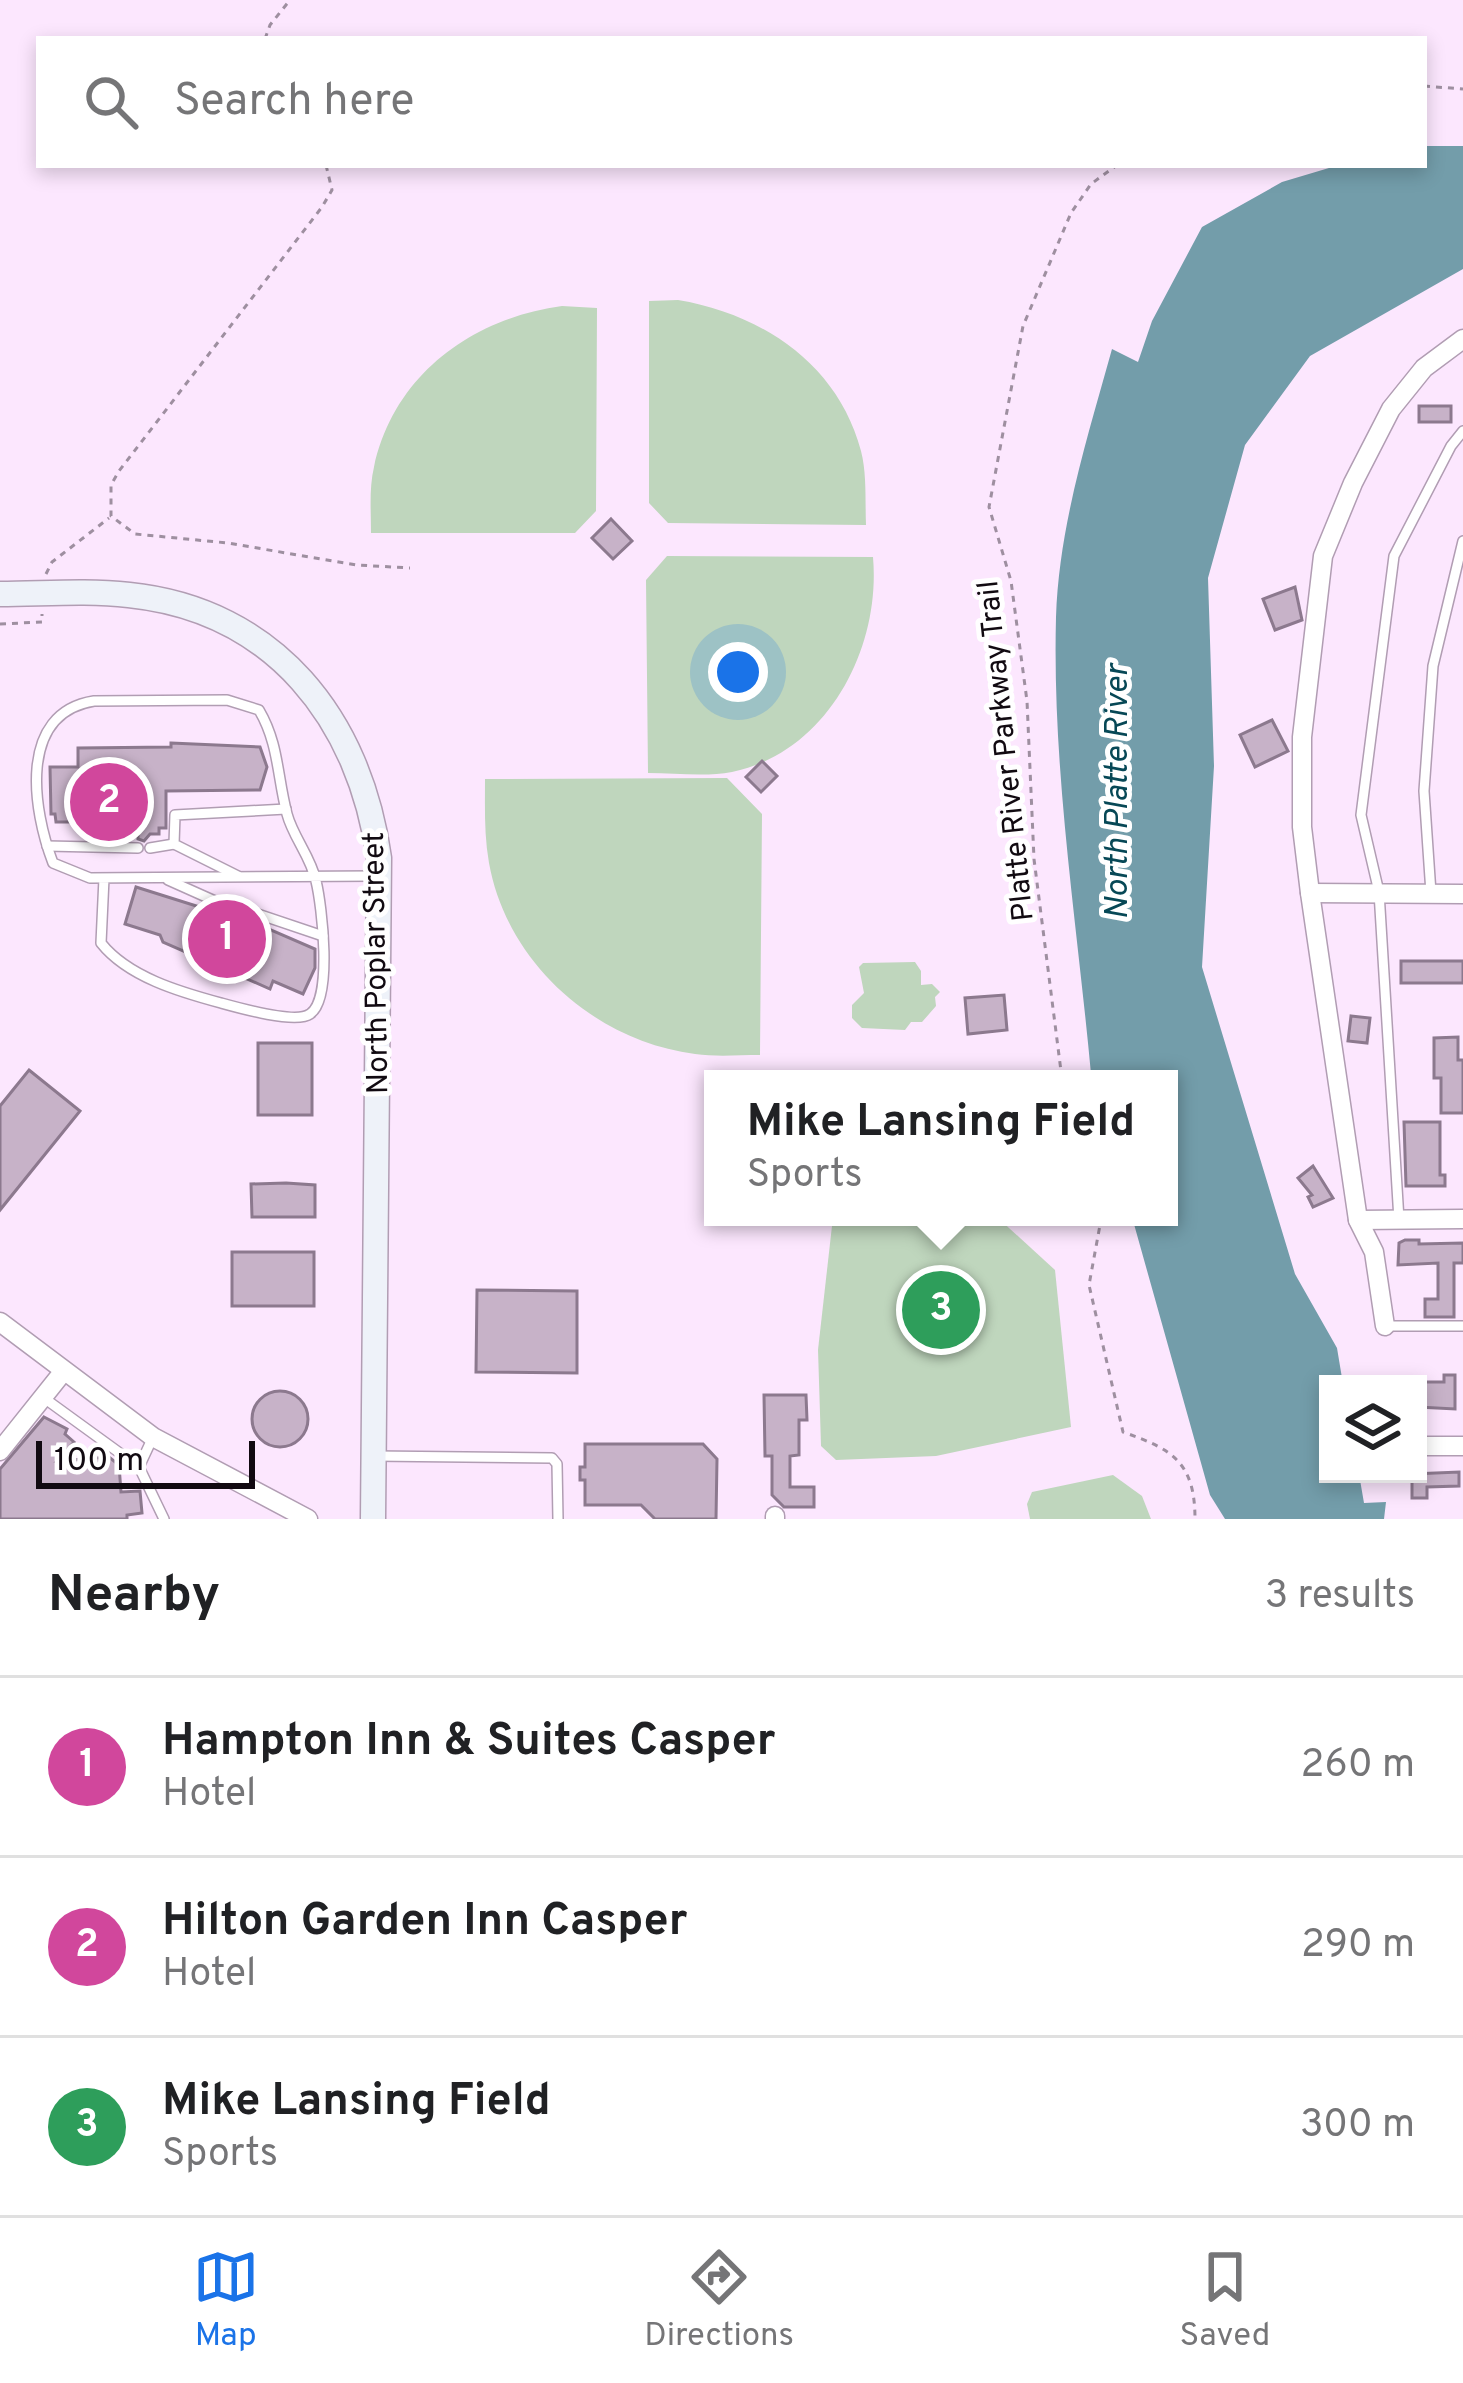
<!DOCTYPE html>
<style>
body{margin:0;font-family:Overpass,sans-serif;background:#f6f6f6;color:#202124}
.controls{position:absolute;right:36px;bottom:36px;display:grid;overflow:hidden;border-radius:0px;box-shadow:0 6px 18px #0003}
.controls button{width:108px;height:108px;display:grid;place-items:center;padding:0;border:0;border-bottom:3px solid #e0e0e0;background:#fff;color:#202124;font:60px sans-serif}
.scale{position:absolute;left:36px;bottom:30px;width:219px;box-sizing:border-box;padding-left:12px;border:6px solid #110a11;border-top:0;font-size:33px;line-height:42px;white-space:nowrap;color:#110a11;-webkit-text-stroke:9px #fff;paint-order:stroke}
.you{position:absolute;left:738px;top:672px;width:42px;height:42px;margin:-30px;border:9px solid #fff;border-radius:50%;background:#1a73e8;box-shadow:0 0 0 18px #1a73e833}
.badge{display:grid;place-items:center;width:78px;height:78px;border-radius:50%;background:#1a73e8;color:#fff;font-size:39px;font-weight:700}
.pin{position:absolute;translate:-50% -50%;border:6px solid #fff;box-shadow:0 3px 12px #0006}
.popup{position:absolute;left:704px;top:1070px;width:474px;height:156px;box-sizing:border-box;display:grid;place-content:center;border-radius:0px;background:#fff;filter:drop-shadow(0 3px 9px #0005);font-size:39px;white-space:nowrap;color:#757577}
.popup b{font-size:45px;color:#202124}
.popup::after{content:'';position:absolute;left:50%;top:100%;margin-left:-24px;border:24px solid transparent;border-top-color:#fff}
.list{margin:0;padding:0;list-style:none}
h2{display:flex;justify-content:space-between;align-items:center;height:156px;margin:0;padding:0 48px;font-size:51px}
h2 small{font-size:39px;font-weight:400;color:#757577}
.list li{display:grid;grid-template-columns:78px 1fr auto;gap:36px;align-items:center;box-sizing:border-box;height:180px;padding:0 48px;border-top:3px solid #e0e0e0}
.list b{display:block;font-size:45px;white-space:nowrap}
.list p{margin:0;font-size:39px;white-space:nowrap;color:#757577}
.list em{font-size:39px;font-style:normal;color:#757577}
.icon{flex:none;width:66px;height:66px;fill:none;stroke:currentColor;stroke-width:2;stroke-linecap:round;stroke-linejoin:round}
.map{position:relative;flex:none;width:1463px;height:1519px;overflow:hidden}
.search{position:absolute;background:#fff;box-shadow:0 6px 18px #0003;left:36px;right:36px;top:36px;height:132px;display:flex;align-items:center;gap:30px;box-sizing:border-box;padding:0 42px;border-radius:0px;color:#757577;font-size:45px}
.sheet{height:696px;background:#fff}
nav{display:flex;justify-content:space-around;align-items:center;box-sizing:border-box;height:168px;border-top:3px solid #e0e0e0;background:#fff;font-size:33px;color:#757577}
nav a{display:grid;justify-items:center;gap:6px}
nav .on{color:#1a73e8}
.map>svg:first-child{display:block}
</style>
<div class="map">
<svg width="1463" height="1519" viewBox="0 0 1463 1519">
<rect width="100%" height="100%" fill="#fce7fe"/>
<g fill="#bfd6bd">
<path d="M678,300c84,14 160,64 183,151 6,23 4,50 5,74l-198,-2 -19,-20v-202z"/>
<path d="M562,306l35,2 -1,203 -21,22h-204c0,-22 -2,-45 3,-66 20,-93 99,-149 188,-161z"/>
<path d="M667,556l206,1c8,91 -45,195 -141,215 -26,5 -57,1 -84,1l-2,-193z"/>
<path d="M727,778l35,36 -2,241c-21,0 -44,2 -65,-1 -100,-13 -188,-91 -206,-191 -5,-28 -4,-56 -4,-84z"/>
<path d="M915,962l6,9v14l11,-1 8,8 -5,5 1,9 -14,16h-11l-6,8 -43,-2 -10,-10v-13l12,-12 -5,-26 4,-4z"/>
<path d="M833,1217h164l58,53 16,157 -135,29 -100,4 -15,-14 -3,-96z"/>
<path d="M1113,1475l29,21 9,23h-121l-3,-15 5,-12z"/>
</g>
<path fill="#739daa" d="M1424,146h39v123l-153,87 -65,89 -37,133 6,188 -12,201 93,307 42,74 6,36h-15v90h31l5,29 22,-1 -2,17h-159l-15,-24 -78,-278h37v-138h-76l-2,-5c-14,-152 -39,-304 -35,-457 3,-92 32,-181 56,-268l26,13 14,-41 50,-94 80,-45 57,-17h85z"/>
<g fill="#c7b2c8" stroke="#8c798e" stroke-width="3">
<rect x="1419" y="406" width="32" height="16"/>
<path d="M611,519l21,22 -19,18 -21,-21z"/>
<path d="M1295,587l7,33 -27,10 -12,-31z"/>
<path d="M1272,720l16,31 -33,16 -15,-32z"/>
<path d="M171,743l89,4 7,20 -7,23 -94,1v37h-7v6h-9l-6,7 -6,-2v-5h-9v-7l-14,1v-21l-22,15h-37l-1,-8h-4l-1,-47h28v-19l93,-1z"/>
<path d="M762,761l15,15 -16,16 -15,-15z"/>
<path d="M136,887l73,23 18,1 88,38v19l-12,26 -30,-13 -3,8 -107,-47 -3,-7 -35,-11z"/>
<rect x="1401" y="961" width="62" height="22"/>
<path d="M1004,995l3,35 -39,4 -3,-36z"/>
<path d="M1351,1016l19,2 -3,25 -19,-2z"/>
<path d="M1458,1037v23h5v53h-22v-35h-7v-40z"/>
<rect x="258" y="1043" width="54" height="72"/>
<path d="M29,1070l51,41 -80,99v-104z"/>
<path d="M1404,1122h36v53h5v11h-39z"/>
<path d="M1313,1166l20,32 -20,9 -5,-10 4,-2 -14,-17z"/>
<path d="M286,1183l29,2v32h-63l-1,-33z"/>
<path d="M1405,1240h14v4l44,-1v20h-9v54h-29v-18h13v-36l-40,2 1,-22z"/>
<rect x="232" y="1252" width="82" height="54"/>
<path d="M477,1290l100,1v82l-101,-1z"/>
<path d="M1444,1375h11v34l-37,-2v-25h26z"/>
<circle cx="280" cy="1419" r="28"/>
<path d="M764,1395h42l1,25h-8v35l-9,1v31h24v20h-30l-12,-12v-39h-7z"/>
<path d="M44,1417l23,12 -2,5 9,8 -17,19 52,-4 10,8 2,27 19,-1 2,22 -15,2v4h-127v-50z"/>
<path d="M585,1444h118l14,15 -1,60h-61l-14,-14h-56v-25h-5v-13h5z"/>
<path d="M1459,1472v14l-32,1v11h-15v-24z"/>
</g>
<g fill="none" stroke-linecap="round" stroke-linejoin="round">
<defs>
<g id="service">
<path d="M47,846l91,2"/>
<path d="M150,848l24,-4"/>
<path d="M238,876l-64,-32 1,-29 111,-6"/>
<path d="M104,878l-3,65c27,34 79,49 120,60 18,5 75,21 89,11 23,-15 12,-108 6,-133 -5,-24 -23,-44 -29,-67 -10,-38 -8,-70 -28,-104l-32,-10 -133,1c-77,12 -61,110 -41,162l37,15 284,-2"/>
<path d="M168,880l47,21"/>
<path d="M1431,893l-7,-102 9,-125 30,-125"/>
<path d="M234,906l89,30"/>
<path d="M1399,1220l-20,-328 -18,-77 33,-259 57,-110 12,-15"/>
<path d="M1385,1326h78"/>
<path d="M44,1398l95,69 25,52"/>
<path d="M374,1456l178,2 5,6 1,55"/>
<path d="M139,1467l14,-30"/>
</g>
<g id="minor">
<path d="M1310,893l153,1"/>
<path d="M1358,1220l105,-1"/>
<path d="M0,1322l153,115 155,82"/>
<path d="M1385,1326l-11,-74 -16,-32 -48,-327 -8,-66v-90l21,-181 30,-73 38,-74 33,-41 39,-29"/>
<path d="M1418,1446h45"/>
<path d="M0,1451l63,-79"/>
<path d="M775,1516v3"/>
</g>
<path id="secondary" d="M0,594c42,0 86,-4 129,1 146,15 231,125 250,263l-6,661"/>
</defs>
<use href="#service" stroke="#b19db3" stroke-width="12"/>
<use href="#minor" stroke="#b19db3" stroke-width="21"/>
<use href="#secondary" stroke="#b19db3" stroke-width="27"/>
<g stroke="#9e8fa0" stroke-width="3" stroke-dasharray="6 6" stroke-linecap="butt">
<path d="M265,39l5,-14 20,-25"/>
<path d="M1424,86l39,3"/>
<path d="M326,165l6,25 -10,17 -203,264 -8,14v31l24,18 93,9 128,22 54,3"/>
<path d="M46,574l6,-12 57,-44"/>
<path d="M0,624l42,-2v-8"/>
<path d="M1062,1079l-28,-220 -7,-158 -16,-120 -22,-74 34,-181 48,-113 20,-29 26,-19"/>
<path d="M1096,1217l4,8 -11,60 34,147c48,17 72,29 72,87"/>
</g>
<use href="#service" stroke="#fff" stroke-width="9"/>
<use href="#minor" stroke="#fff" stroke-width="18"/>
<use href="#secondary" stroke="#eef2f9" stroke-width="24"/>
</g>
<g text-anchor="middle" stroke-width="10" stroke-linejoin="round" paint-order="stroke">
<g font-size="30" fill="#110a11" stroke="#fff">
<text transform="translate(1005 751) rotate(-96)" y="10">Platte River Parkway Trail</text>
<text transform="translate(375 963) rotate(-91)" y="10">North Poplar Street</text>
</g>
<g font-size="33" font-style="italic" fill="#074856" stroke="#fff">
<text transform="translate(1115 792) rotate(-90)" y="12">North Platte River</text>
</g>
</g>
</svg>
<div class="controls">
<button><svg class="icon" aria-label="layers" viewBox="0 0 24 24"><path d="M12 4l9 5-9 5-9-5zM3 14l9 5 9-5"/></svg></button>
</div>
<div class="scale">100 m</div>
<div class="you"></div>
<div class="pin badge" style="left:227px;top:939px;background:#d1479c">1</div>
<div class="pin badge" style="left:109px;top:802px;background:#d1479c">2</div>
<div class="pin badge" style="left:941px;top:1310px;background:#2e9e5b">3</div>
<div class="popup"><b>Mike Lansing Field</b>Sports</div>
<div class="search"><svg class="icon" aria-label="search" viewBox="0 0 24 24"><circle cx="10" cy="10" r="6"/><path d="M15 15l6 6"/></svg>Search here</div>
</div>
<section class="sheet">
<h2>Nearby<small>3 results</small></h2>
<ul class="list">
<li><span class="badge" style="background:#d1479c">1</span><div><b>Hampton Inn &amp; Suites Casper</b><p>Hotel</p></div><em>260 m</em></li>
<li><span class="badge" style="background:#d1479c">2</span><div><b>Hilton Garden Inn Casper</b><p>Hotel</p></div><em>290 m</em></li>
<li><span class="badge" style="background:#2e9e5b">3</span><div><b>Mike Lansing Field</b><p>Sports</p></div><em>300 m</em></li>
</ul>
</section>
<nav>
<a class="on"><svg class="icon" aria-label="map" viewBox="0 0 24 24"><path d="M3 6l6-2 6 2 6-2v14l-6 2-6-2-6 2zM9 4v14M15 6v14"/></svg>Map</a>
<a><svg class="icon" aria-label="directions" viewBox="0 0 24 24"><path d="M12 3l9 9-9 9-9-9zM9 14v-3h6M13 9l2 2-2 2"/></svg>Directions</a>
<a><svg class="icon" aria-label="saved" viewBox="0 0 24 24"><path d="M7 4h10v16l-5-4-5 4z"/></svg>Saved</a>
</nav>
